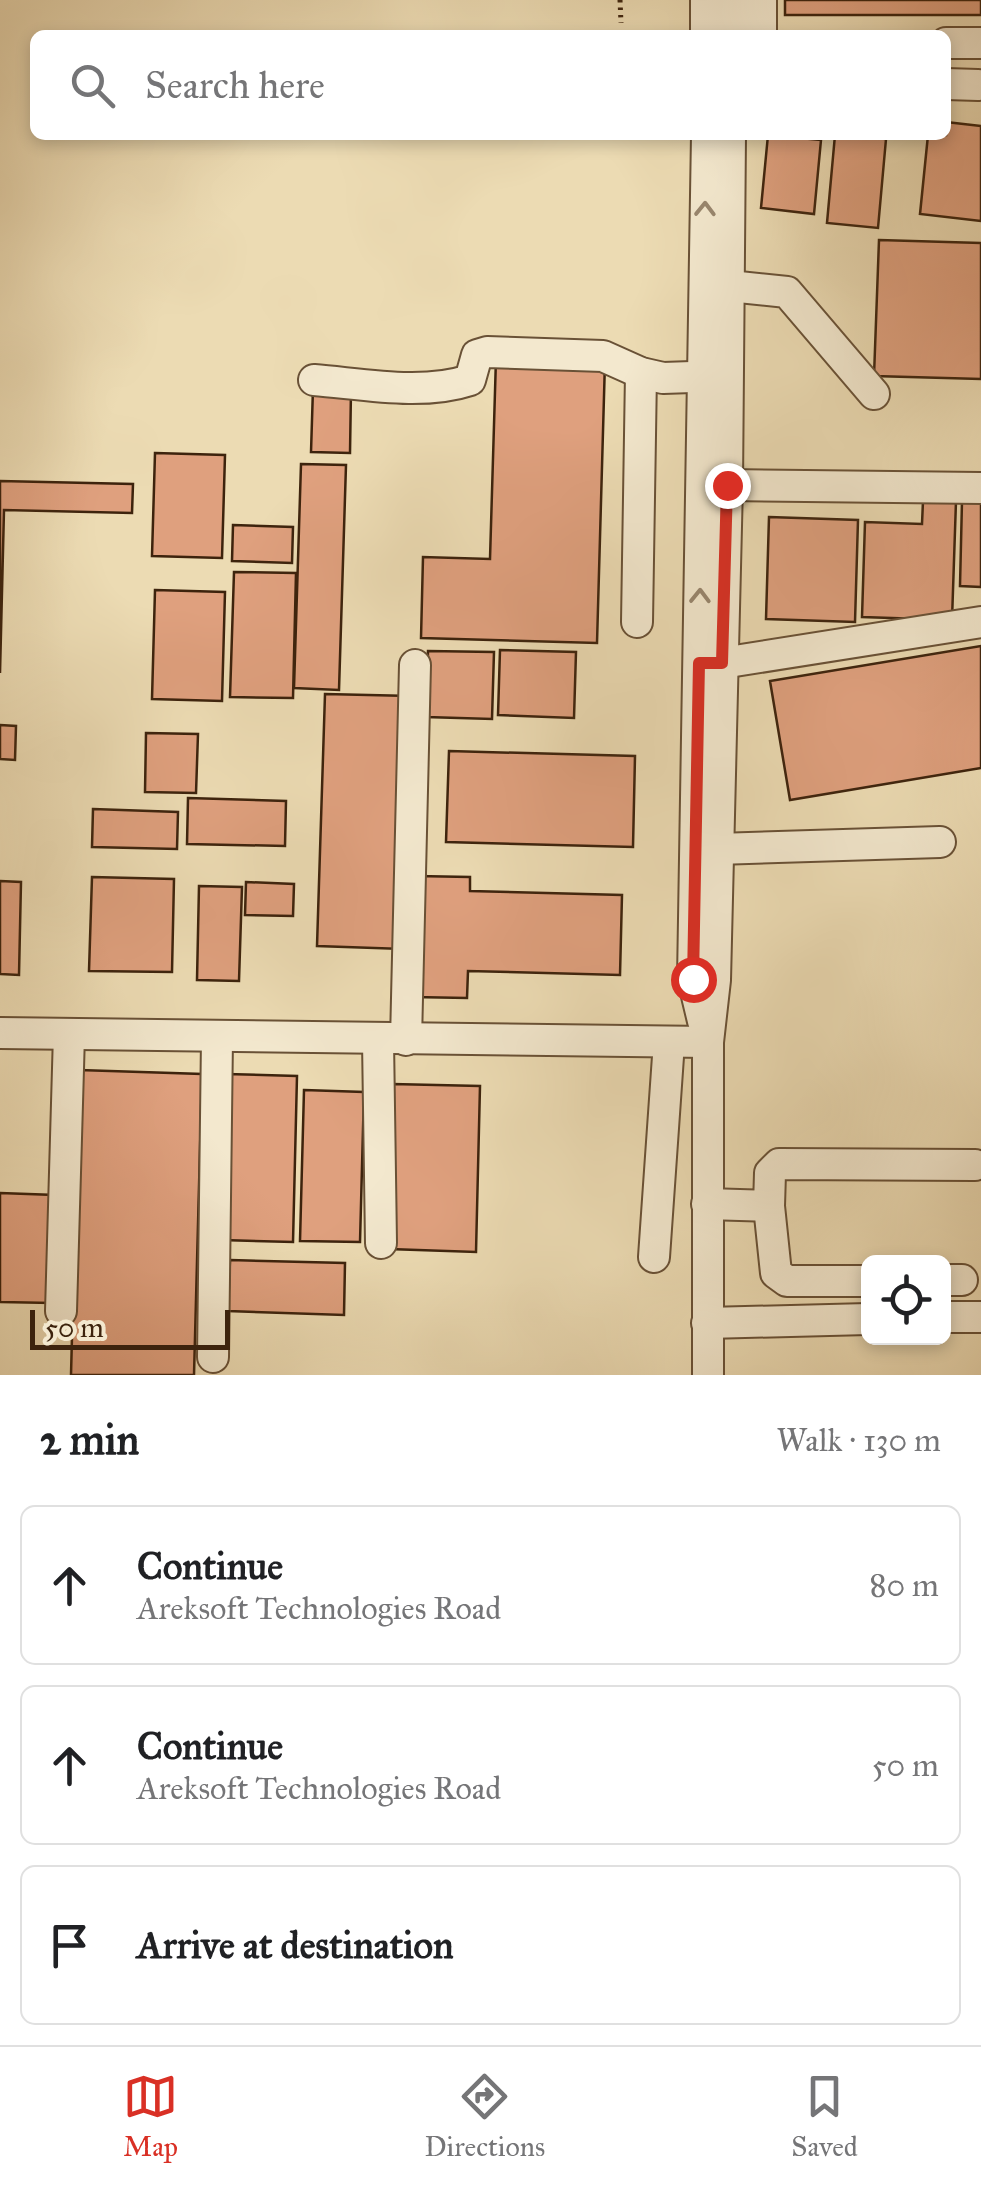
<!DOCTYPE html>
<meta charset="utf-8">
<style>
body{margin:0;font-family:"IM FELL Great Primer",serif;background:#f6f6f6;color:#202124}
.controls{position:absolute;right:30px;bottom:30px;display:grid;overflow:hidden;border-radius:15px;box-shadow:0 5px 15px #0003}
.controls button{width:90px;height:90px;display:grid;place-items:center;padding:0;border:0;border-bottom:2px solid #e0e0e0;background:#fff;color:#202124;font:50px sans-serif}
.scale{position:absolute;left:30px;bottom:25px;width:200px;box-sizing:border-box;padding-left:10px;border:5px solid #3d230d;border-top:0;font-size:28px;line-height:35px;white-space:nowrap;color:#3d230d;-webkit-text-stroke:8px #f3e8ce;paint-order:stroke}
.stop{position:absolute;width:30px;height:30px;margin:-22px;border:8px solid #d93025;border-radius:50%;background:#fff}
.stop.end{background:#d93025;border-color:#fff;box-shadow:0 2px 10px #0008}
.list{margin:0;padding:0;list-style:none}
h2{display:flex;justify-content:space-between;align-items:center;height:130px;margin:0;padding:0 40px;font-size:42px}
h2 small{font-size:32px;font-weight:400;color:#757577}
.list li{display:grid;grid-template-columns:65px 1fr auto;gap:30px;align-items:center;box-sizing:border-box;height:160px;margin:0 20px 20px;padding:0 20px;border:2px solid #e0e0e0;border-radius:15px}
.list b{display:block;font-size:38px;white-space:nowrap}
.list p{margin:0;font-size:32px;white-space:nowrap;color:#757577}
.list em{font-size:32px;font-style:normal;color:#757577}
.icon{flex:none;width:55px;height:55px;fill:none;stroke:currentColor;stroke-width:2;stroke-linecap:round;stroke-linejoin:round}
.map{position:relative;flex:none;width:981px;height:1375px;overflow:hidden}
.search{position:absolute;background:#fff;box-shadow:0 5px 15px #0003;left:30px;right:30px;top:30px;height:110px;display:flex;align-items:center;gap:25px;box-sizing:border-box;padding:0 35px;border-radius:15px;color:#757577;font-size:38px}
.sheet{height:670px;background:#fff}
nav{display:flex;justify-content:space-around;align-items:center;box-sizing:border-box;height:140px;border-top:2px solid #e0e0e0;background:#fff;font-size:28px;color:#757577}
nav a{display:grid;justify-items:center;gap:5px}
nav .on{color:#d93025}
.map>svg:first-child{display:block}
</style>
<div class="map">
<svg width="981" height="1375" viewBox="0 0 981 1375">
<rect width="100%" height="100%" fill="#ecdbb3"/>
<filter id="stains"><feTurbulence type="fractalNoise" baseFrequency=".002" numOctaves="4"/><feColorMatrix values="0 0 0 0 .2 0 0 0 0 .09 0 0 0 0 .02 0 0 0 .5 -.17"/></filter>
<radialGradient id="worn" r=".72"><stop offset=".6" stop-color="#630" stop-opacity="0"/><stop offset="1" stop-color="#630" stop-opacity=".3"/></radialGradient>
<g fill="#dfa07e" stroke="#3d230d" stroke-width="2.5">
<rect x="785" y="0" width="196" height="15"/>
<path d="M946,122l35,4v95l-61,-7 8,-79h18z"/>
<path d="M768,135l53,5 -7,74 -53,-6z"/>
<path d="M835,135l51,4 -8,89 -51,-5z"/>
<path d="M879,240l102,3v136l-107,-3z"/>
<path d="M496,358l109,3 -8,282 -176,-5 2,-81 67,2z"/>
<path d="M313,388l38,2 -1,63 -39,-1z"/>
<path d="M155,453l70,2 -3,103 -70,-2z"/>
<path d="M301,464l45,1 -7,225 -45,-2z"/>
<path d="M0,481l133,3 -1,29 -128,-3 -4,163z"/>
<path d="M923,501h33l-4,119 -90,-3 3,-95 57,2z"/>
<path d="M962,501l19,1v85l-21,-1z"/>
<path d="M769,517l89,3 -3,102 -89,-3z"/>
<path d="M233,525l60,2 -1,36 -60,-2z"/>
<path d="M234,572l62,1 -3,125 -63,-1z"/>
<path d="M155,590l70,2 -3,109 -70,-2z"/>
<path d="M981,646v122l-191,32 -20,-119z"/>
<path d="M500,650l76,2 -2,66 -76,-3z"/>
<path d="M428,651l66,1 -2,67 -66,-2z"/>
<path d="M325,694l86,2 -8,253 -86,-3z"/>
<path d="M0,725l16,1 -1,34 -15,-1z"/>
<path d="M146,733l52,1 -2,59 -51,-1z"/>
<path d="M449,751l186,5 -2,91 -187,-5z"/>
<path d="M188,798l98,3 -1,45 -98,-2z"/>
<path d="M93,809l85,3 -1,37 -85,-2z"/>
<path d="M416,876l54,1v14l152,4 -2,80 -152,-4 -1,27 -54,-1z"/>
<path d="M92,877l82,2 -2,93 -83,-1z"/>
<path d="M0,881l21,1 -2,93 -19,-1z"/>
<path d="M246,882l48,2 -1,32 -48,-1z"/>
<path d="M199,886l43,1 -3,94 -42,-1z"/>
<path d="M79,1070l123,4 -8,301h-123z"/>
<path d="M226,1074l71,2 -4,166 -71,-2z"/>
<path d="M392,1084l88,2 -4,166 -87,-3z"/>
<path d="M304,1090l60,2 -4,150 -60,-1z"/>
<path d="M0,1193l55,2 -3,108 -52,-1z"/>
<path d="M230,1260l115,3 -1,52 -116,-4z"/>
</g>
<g fill="none" stroke-linecap="round" stroke-linejoin="round">
<defs>
<g id="minor">
<path d="M731,0v35"/>
<path d="M761,0v35"/>
<path d="M706,35v-35"/>
<path d="M946,43h35"/>
<path d="M946,84l32,1"/>
<path d="M710,284l77,8 87,102"/>
<path d="M314,380c49,4 108,16 156,0l7,-25 10,-3 116,4 38,17 22,5 58,-2"/>
<path d="M727,485l254,3"/>
<path d="M637,622l4,-249"/>
<path d="M702,663h20l259,-41"/>
<path d="M717,849l223,-7"/>
<path d="M703,1021l-10,-42 14,-844"/>
<path d="M0,1033l708,9"/>
<path d="M378,1040l3,203"/>
<path d="M406,1040l9,-375"/>
<path d="M707,1204l62,2 1,-33 9,-9 196,1"/>
<path d="M769,1206l7,67 11,8h81"/>
<path d="M654,1257l15,-215"/>
<path d="M944,1280h18"/>
<path d="M61,1311l8,-277"/>
<path d="M944,1317h37"/>
<path d="M707,1323l161,-4"/>
<path d="M213,1357l4,-319"/>
<path d="M708,1375v-333l7,-62 12,-495 3,-350"/>
</g>
</defs>
<use href="#minor" stroke="#695136" stroke-width="34"/>
<path stroke="#3d230d" stroke-width="5" stroke-dasharray="2.5 5" stroke-linecap="butt" d="M620,0l1,23"/>
<use href="#minor" stroke="#f3e8ce" stroke-width="30"/>
</g>
<defs><path id="oneway-chevron" d="M-2-3.5L2.5 0L-2 3.5" fill="none" stroke-width="1.6" stroke-linecap="round" stroke-linejoin="round" transform="scale(2.5)"/></defs>
<g stroke="#98866e">
<use href="#oneway-chevron" transform="translate(705 209) rotate(-89)"/>
<use href="#oneway-chevron" transform="translate(700 596) rotate(-89)"/>
</g>
<g fill="none" stroke-linecap="round" stroke-linejoin="round">
<path stroke="#d93025" stroke-width="12" d="M693,979l6,-316h23l5,-178"/>
</g>
<rect width="100%" height="100%" filter="url(#stains)"/>
<rect width="100%" height="100%" fill="url(#worn)"/>
</svg>
<div class="controls">
<button><svg class="icon" aria-label="locate" viewBox="0 0 24 24"><circle cx="12" cy="12" r="6"/><path d="M12 2v4M12 18v4M2 12h4M18 12h4"/></svg></button>
</div>
<div class="scale">50 m</div>
<div class="stop" style="left:693px;top:979px"></div>
<div class="stop end" style="left:727px;top:485px"></div>
<div class="search"><svg class="icon" aria-label="search" viewBox="0 0 24 24"><circle cx="10" cy="10" r="6"/><path d="M15 15l6 6"/></svg>Search here</div>
</div>
<section class="sheet">
<h2>2 min<small>Walk · 130 m</small></h2>
<ul class="list">
<li><svg class="icon" aria-label="ahead" viewBox="0 0 24 24"><path d="M12 20V5M6 11l6-6 6 6"/></svg><div><b>Continue</b><p>Areksoft Technologies Road</p></div><em>80 m</em></li>
<li><svg class="icon" aria-label="ahead" viewBox="0 0 24 24"><path d="M12 20V5M6 11l6-6 6 6"/></svg><div><b>Continue</b><p>Areksoft Technologies Road</p></div><em>50 m</em></li>
<li><svg class="icon" aria-label="arrive" viewBox="0 0 24 24"><path d="M6 21V4h12l-3 4 3 4H6"/></svg><div><b>Arrive at destination</b></div></li>
</ul>
</section>
<nav>
<a class="on"><svg class="icon" aria-label="map" viewBox="0 0 24 24"><path d="M3 6l6-2 6 2 6-2v14l-6 2-6-2-6 2zM9 4v14M15 6v14"/></svg>Map</a>
<a><svg class="icon" aria-label="directions" viewBox="0 0 24 24"><path d="M12 3l9 9-9 9-9-9zM9 14v-3h6M13 9l2 2-2 2"/></svg>Directions</a>
<a><svg class="icon" aria-label="saved" viewBox="0 0 24 24"><path d="M7 4h10v16l-5-4-5 4z"/></svg>Saved</a>
</nav>
